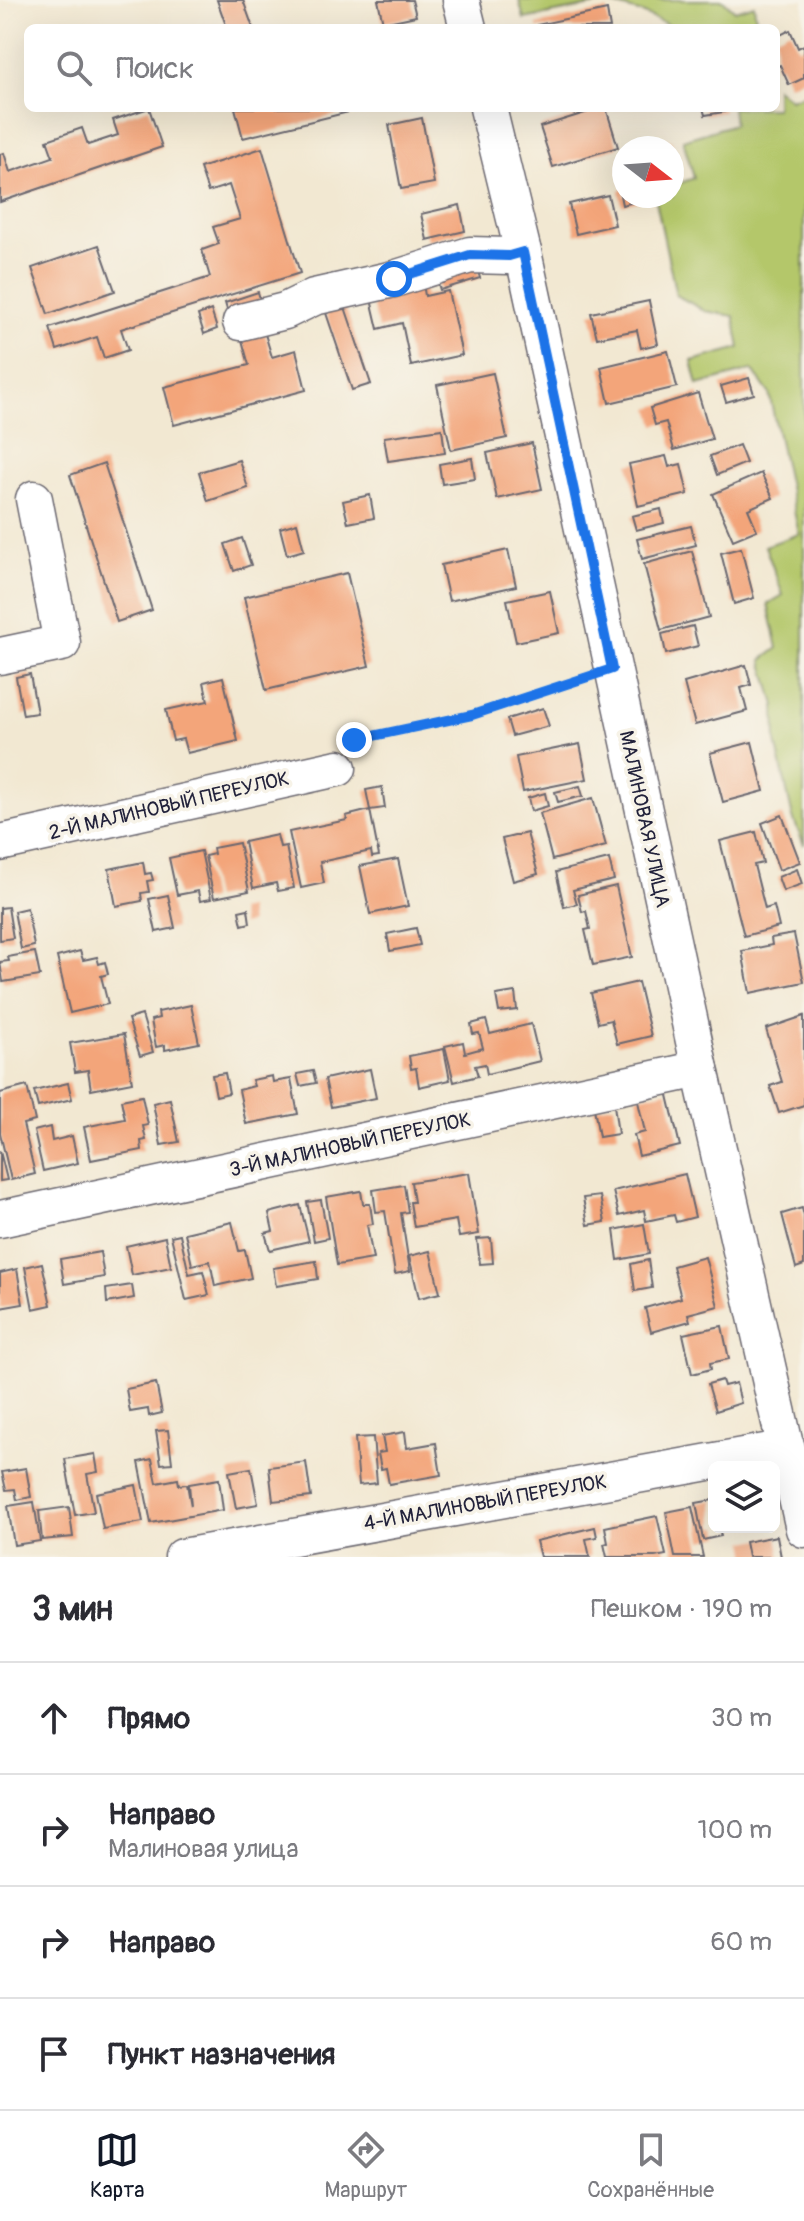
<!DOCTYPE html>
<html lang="ru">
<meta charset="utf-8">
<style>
body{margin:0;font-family:Pangolin,sans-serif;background:#f2f2f3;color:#2b2b33}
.controls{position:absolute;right:24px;bottom:24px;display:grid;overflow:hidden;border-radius:12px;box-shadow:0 8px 32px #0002}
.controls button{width:72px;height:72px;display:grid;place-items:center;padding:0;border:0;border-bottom:2px solid #e1e1e2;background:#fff;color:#2b2b33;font:40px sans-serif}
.compass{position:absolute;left:612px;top:136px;width:72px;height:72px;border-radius:50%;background:#fff;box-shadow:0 8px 32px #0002;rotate:107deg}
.stop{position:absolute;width:24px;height:24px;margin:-18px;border:6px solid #1a73e8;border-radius:50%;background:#fff}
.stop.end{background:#1a73e8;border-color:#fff;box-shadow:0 2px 8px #0008}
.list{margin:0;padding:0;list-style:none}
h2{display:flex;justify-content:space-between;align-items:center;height:104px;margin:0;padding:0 32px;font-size:34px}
h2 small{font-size:26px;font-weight:400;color:#7c7c81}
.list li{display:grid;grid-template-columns:52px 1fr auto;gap:24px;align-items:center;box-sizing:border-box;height:112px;padding:0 32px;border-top:2px solid #e1e1e2}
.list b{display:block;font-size:30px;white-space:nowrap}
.list p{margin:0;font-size:26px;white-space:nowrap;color:#7c7c81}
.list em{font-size:26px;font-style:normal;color:#7c7c81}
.icon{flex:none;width:44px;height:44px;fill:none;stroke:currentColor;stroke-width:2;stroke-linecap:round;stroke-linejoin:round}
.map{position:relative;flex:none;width:804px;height:1557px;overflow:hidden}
.search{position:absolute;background:#fff;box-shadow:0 8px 32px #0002;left:24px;right:24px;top:24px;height:88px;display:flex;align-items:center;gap:20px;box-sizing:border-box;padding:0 28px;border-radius:12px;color:#7c7c81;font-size:30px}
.sheet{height:552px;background:#fff}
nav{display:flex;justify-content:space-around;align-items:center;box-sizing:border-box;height:112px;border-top:2px solid #e1e1e2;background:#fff;font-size:22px;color:#7c7c81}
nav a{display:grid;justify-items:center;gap:4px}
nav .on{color:#111827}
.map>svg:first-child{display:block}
</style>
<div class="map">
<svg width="804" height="1557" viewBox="0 0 804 1557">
<rect width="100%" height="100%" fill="#f7f3e8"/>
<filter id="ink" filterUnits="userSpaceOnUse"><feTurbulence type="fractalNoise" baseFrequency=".0125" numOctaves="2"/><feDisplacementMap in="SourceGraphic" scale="16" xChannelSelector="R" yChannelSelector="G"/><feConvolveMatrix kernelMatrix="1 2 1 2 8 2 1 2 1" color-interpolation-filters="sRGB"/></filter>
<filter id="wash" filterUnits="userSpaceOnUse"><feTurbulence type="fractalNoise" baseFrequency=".006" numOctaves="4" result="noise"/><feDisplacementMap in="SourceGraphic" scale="32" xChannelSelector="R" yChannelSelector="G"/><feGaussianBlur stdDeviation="1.8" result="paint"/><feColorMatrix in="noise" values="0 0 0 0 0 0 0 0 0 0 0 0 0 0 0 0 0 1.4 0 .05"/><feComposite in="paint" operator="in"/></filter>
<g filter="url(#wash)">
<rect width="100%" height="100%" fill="#f2e8d2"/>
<g fill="#b4c76a" stroke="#6b7452" stroke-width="2">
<path d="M519,0h204l12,11 19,-6 3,23h-82l-33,-15 -35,-10 -83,16z"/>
<path d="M776,88l14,11 14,-5v751l-11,-27 -17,-76 -1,-37 -13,-45 16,-12 -10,-44 15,-9 -18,-49 34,-12 -30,-141 -17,-23 -54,15 -6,-24 48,-13 -6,-32 -29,-5 -29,-16 -21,-99h17v-10l22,-8 -11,-38 51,-16 -2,-16h44z"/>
</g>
<g id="blocks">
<g fill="#f3a57a">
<path d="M217,0h26l10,28h-26z"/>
<path d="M378,0h34l4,16 -33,7z"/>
<path d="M607,10l3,18h-73v-3z"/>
<path d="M790,30l8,18 6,-3v33l-15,7 -9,-20 -4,2v-30z"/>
<path d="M149,108l13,39 -162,55v-48l4,-1 6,19 43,-15 -6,-17 35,-12 6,17 30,-10 -5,-15z"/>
<path d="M235,108h126v1l-118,29z"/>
<path d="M601,108h5l12,39 -65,20 -13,-40z"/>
<path d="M703,108h20l1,4 -19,3z"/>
<path d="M422,118l12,65 -33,6 -12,-64z"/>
<path d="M671,140l8,28 -7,1v-21l-28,-1z"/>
<path d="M262,148l38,125 -179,56 7,21 -24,8 -7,-21 -40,13 -7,-22 160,-51 -8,-27 17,-6 -6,-17 27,-8 -11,-34 -21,7 -8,-24z"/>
<path d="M624,188v8h22l1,3 -25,6 -3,-15z"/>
<path d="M608,195l7,30 -39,9 -7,-30z"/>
<path d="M460,205l5,26 -38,9 -6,-26z"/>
<path d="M99,245l16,46 -67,23 -16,-46z"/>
<path d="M476,265l4,13 -40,12 -4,-13z"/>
<path d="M423,283l2,13 23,-5 14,64 -51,11 -9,-43 -24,6 -8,-34z"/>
<path d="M258,292l5,17 -33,11 -5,-17z"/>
<path d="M649,301l9,43 -17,4 -4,-18 -40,8 -6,-25z"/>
<path d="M345,307l26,77 -19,6 -26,-77z"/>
<path d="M211,310l6,19 -13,5 -6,-19z"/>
<path d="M265,334l7,23 24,-7 10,40 -132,35 -10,-38 85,-22 -7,-25z"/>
<path d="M668,351l9,36 -68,16 -8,-36z"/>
<path d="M493,373l14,65 -56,12 -14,-65z"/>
<path d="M749,378l5,16 -28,8 -5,-16z"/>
<path d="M698,393l14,46 -38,11 -8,-28 -11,3 -5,-17z"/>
<path d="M442,429l3,24 -57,8 -4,-24z"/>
<path d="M532,443l10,46 -45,10 -10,-46z"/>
<path d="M739,445l7,18 -29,12 -7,-19z"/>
<path d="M666,456l3,11 12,-3 7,30 -50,12 -9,-42z"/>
<path d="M472,458l3,21 -33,5 -3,-20z"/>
<path d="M239,460l9,28 -40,13 -9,-29z"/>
<path d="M104,463l48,147 -35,12 -47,-147z"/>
<path d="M761,473l12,25 -25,11 9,21 -24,10 -20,-46z"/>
<path d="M370,495l4,23 -26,5 -5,-22z"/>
<path d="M661,509l3,14 -28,7 -4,-14z"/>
<path d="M297,523l7,27 -17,5 -7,-27z"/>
<path d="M691,526l5,19 -54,14 -5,-20z"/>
<path d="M242,538l9,27 -17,6 -9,-27z"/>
<path d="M741,548l13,50 -20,6 -13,-51z"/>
<path d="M508,550l8,36 -67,15 -8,-36z"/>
<path d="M692,551l17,66 -48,13 -17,-66z"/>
<path d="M347,573l22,93 -103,24 -22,-93z"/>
<path d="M550,591l9,42 -43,9 -9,-42z"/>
<path d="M693,626l5,20 -32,8 -4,-20z"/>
<path d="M746,665l5,20 -10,3 6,23 -52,14 -11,-42z"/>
<path d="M30,674l7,39 -14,2 -7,-38z"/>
<path d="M223,677l15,64 -51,12 -4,-14 -10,2 -7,-31 42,-9 -4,-19z"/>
<path d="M543,708l6,18 -37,10 -5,-17z"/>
<path d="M752,742l12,49 -41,11 -13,-49z"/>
<path d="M580,744l7,35 -64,13 -7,-35z"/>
<path d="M580,786l3,10 -25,6 -3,-10z"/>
<path d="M382,787l3,21 -15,2 -4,-20z"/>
<path d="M545,793l3,13 -17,5 -3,-13z"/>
<path d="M593,798l13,48 -54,14 -12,-47z"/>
<path d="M370,810l9,46 -7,1 -1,-6 -51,11 4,21 -23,5 -12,-56 58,-12 -1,-4z"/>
<path d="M782,815l18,47 -21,8 -17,-47z"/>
<path d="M756,832l7,31 -9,2 11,44 9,-3 5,21 -35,9 -24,-95z"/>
<path d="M527,833l11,41 -25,7 -11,-42z"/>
<path d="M277,835l3,12 6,-1 8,42 -16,3 -2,-8 -23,5 -9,-46z"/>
<path d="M239,843l10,48 -35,7 -9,-42 9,-2 -1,-6z"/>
<path d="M201,851l10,48 -11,2 -2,-10 -21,4 -8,-37z"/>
<path d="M398,859l10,47 -38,8 -10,-48z"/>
<path d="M609,859l5,21 -41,10 4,14 -13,3 -8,-35z"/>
<path d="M143,862l2,12 6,-1 2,7 -6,1 2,11 -8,1 1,8 -26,5 -7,-37z"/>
<path d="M797,869l5,15 -19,7 -5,-14z"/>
<path d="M616,886l16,71 -39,8 -8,-35 5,-1 -4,-18 -4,1 -4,-17z"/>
<path d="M168,895l7,33 -19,4 -7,-33z"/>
<path d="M8,907l5,31 -13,2v-32z"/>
<path d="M27,908l7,38 -13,3 -7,-38z"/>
<path d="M248,909l2,14 -8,2 -3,-14z"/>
<path d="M416,928l4,17 -30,6 -3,-17z"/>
<path d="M794,934l10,48 -54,11 -8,-42 30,-6 -1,-7z"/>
<path d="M80,951l3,9 14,-3 2,7 6,-2 3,12 -7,2 7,28 -38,9 -13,-56z"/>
<path d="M35,952l5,24 -37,6 -3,-20 9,-1 -1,-4z"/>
<path d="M638,982l13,54 -34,8 -6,-24 -13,3 -7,-30z"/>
<path d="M515,992l2,18 -18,2 -3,-17z"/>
<path d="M191,1005l8,38 -34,7v-5l-9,2 -5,-27 8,-2 -1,-6z"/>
<path d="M142,1015l11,37 -13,4 -12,-37z"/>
<path d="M804,1016v89l-25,8 -9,-27 12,-4 -16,-53z"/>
<path d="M486,1020l4,14 41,-10 9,37 -53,13 -2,-10 -10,2 3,10 -24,6 -9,-36 18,-4 2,11 18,-5 -4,-15 -6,1 -2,-10z"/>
<path d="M124,1034l8,48 -41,8 -3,-20 -13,2 -5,-29z"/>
<path d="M444,1049l6,31 -31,7 -3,-19 -5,1 -2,-13z"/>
<path d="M370,1069l6,29 -45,9 -6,-28z"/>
<path d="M313,1071l3,12 -16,3 -3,-12z"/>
<path d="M225,1073l4,20 -13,3 -4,-21z"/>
<path d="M272,1076l1,6 18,-3 7,35 -52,10 -7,-34 15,-4 -2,-6z"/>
<path d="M68,1083l4,16 -34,8 -4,-16z"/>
<path d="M27,1086l8,35 -12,3 12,50 -24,6 -11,-47v-40z"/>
<path d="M667,1091l13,55 -41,10 -5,-21 11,-3 -8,-35z"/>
<path d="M142,1096l6,29 -5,1 3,14 -5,1 1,9 -51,10 -7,-33 41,-8 -4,-19z"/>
<path d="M170,1099l9,43 -18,3 -8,-42z"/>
<path d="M614,1105l4,29 -19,3 -5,-29z"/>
<path d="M50,1127l2,14 20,-5 6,27 -35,8 -9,-40z"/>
<path d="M0,1151l7,29 -7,1z"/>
<path d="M469,1173l10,61 -20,3 -3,-17 -42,7 -4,-25h4l-3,-20z"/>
<path d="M685,1174l10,43 -19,5 -2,-7 -28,6 -2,-11 -25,6 -6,-25z"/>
<path d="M404,1185l4,27 -7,1 9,58 -15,3 -10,-63 -9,1 -3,-22z"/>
<path d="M361,1191l2,13h7l3,20 -6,1 6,34 -36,6 -11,-68z"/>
<path d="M600,1196l5,26 -17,3 -5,-27z"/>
<path d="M321,1200l7,38 -14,3 -7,-39z"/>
<path d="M300,1205l9,36 -39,9 -5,-17 8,-2 -4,-18z"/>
<path d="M802,1208l2,8v49l-8,3 -14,-54z"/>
<path d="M232,1222l7,29 6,-1 6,28 -36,8 -5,-25 -18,4 -7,-32z"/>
<path d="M644,1224l5,30 -31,6 -4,-30z"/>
<path d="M180,1234l9,40 14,-3 6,24 -23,5 -15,-64z"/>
<path d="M165,1237l6,30 -39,8 -6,-29z"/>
<path d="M491,1238l2,25 -13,1 -3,-25z"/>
<path d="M430,1251l10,42 -21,5 -10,-42z"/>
<path d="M100,1252l4,25 -40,7 -4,-25z"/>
<path d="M705,1257l13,49 -30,8 2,7 -39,11 -6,-24 36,-10 -8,-32z"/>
<path d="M648,1260l4,28 -17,3 -4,-27z"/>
<path d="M316,1261l2,18 -42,7 -3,-18z"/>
<path d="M42,1263l9,42 -18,4 -8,-42z"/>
<path d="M17,1269l6,35 -23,4v-35z"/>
<path d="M132,1285l2,13 -27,5 -1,-14z"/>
<path d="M722,1326l7,33 -19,4 1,6 -19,5 -9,-40z"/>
<path d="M722,1380l2,6 12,-3 5,20 -25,8 -8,-27z"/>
<path d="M156,1383l6,30 -13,3 -1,-7 -18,3 -4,-23z"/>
<path d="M168,1430l4,33 -11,1 -5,-33z"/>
<path d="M405,1432l2,16 29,-5 5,32 -52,9 -3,-16 -5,1 -3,-16 7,-1 -3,-16z"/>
<path d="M373,1437l4,46 -18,2 -4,-47z"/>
<path d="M95,1454l3,18 -11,2 7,38 -19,3 -10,-56z"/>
<path d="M152,1459l5,24 21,-4 1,6 8,-1 4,22 -2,-22 30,-5 4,31 -72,13 -12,-61z"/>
<path d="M306,1462l5,35 -38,4 -4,-34z"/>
<path d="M26,1468l5,29 -14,3 -2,-11 -9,1 -4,-18z"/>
<path d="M251,1468l7,36 -22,4 -7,-36z"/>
<path d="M136,1485l7,37 -40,7 -7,-36z"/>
<path d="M713,1500l1,27h5l2,9 -18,4 -7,-37z"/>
<path d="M34,1502l6,39 -26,4 -6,-39z"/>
<path d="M69,1507l4,30 -31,3 -3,-29z"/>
<path d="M692,1507l11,50h-28l-9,-45z"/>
<path d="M657,1516l9,39 -11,2h-48l-3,-13 4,-1 -3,-16z"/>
<path d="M595,1527l2,10 -11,2 4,18h-50l-4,-16z"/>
<path d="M777,1536l4,21h-33l-3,-15z"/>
</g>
</g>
</g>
<g filter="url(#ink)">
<use href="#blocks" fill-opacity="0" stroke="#6b6770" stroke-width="2"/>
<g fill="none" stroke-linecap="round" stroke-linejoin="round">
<defs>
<g id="minor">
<path d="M461,0l7,28"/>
<path d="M488,108l35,144 177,817 104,460"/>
<path d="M241,322l44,-11 29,-14 80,-18 76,-24 39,1 14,-4"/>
<path d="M0,656l62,-13 -28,-144"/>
<path d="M0,843l338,-75"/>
<path d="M0,1219l700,-150"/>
<path d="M183,1557l604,-109"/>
</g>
</defs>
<use href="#minor" stroke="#6b6770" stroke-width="39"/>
<path stroke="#6b6770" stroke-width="5" stroke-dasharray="6 6" stroke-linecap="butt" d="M352,743l2,-3 118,-25 112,-37"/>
<use href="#minor" stroke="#fff" stroke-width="36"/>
</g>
</g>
<g fill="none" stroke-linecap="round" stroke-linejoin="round" filter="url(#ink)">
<path stroke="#1a73e8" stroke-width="10" d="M354,740l118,-25 140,-46 -89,-417 -14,4 -39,-1 -76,24"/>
</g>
<g text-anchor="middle" stroke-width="7" stroke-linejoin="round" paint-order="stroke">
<g font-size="20" fill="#22223b" stroke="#f7f3e8">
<text transform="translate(169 805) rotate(-13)" y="7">2-Й МАЛИНОВЫЙ ПЕРЕУЛОК</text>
<text transform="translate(645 819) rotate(78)" y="7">МАЛИНОВАЯ УЛИЦА</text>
<text transform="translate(350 1144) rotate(-12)" y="7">3-Й МАЛИНОВЫЙ ПЕРЕУЛОК</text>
<text transform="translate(485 1502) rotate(-10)" y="7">4-Й МАЛИНОВЫЙ ПЕРЕУЛОК</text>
</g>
</g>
</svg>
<div class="controls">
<button><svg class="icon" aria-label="layers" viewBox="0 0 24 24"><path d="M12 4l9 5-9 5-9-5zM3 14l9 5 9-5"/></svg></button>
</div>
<svg class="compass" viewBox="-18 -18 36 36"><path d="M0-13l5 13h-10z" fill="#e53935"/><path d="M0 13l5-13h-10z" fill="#7c7c81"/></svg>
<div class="stop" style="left:394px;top:279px"></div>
<div class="stop end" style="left:354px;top:740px"></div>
<div class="search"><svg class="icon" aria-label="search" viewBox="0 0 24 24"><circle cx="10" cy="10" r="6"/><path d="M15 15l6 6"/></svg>Поиск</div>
</div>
<section class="sheet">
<h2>3 мин<small>Пешком · 190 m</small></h2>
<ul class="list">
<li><svg class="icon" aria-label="ahead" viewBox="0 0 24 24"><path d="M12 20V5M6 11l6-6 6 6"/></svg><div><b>Прямо</b></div><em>30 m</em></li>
<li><svg class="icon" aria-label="right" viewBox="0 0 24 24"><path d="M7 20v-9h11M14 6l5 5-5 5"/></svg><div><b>Направо</b><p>Малиновая улица</p></div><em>100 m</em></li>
<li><svg class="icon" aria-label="right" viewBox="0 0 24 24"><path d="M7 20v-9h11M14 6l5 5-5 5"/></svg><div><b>Направо</b></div><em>60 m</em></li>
<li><svg class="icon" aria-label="arrive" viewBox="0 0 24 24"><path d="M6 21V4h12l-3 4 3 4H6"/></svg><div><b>Пункт назначения</b></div></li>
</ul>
</section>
<nav>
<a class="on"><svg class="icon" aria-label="map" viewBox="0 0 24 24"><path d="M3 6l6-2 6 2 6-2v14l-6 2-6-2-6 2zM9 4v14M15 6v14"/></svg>Карта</a>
<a><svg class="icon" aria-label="directions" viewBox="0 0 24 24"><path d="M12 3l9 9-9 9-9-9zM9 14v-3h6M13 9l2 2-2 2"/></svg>Маршрут</a>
<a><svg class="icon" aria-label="saved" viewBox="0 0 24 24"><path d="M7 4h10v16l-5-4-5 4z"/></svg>Сохранённые</a>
</nav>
